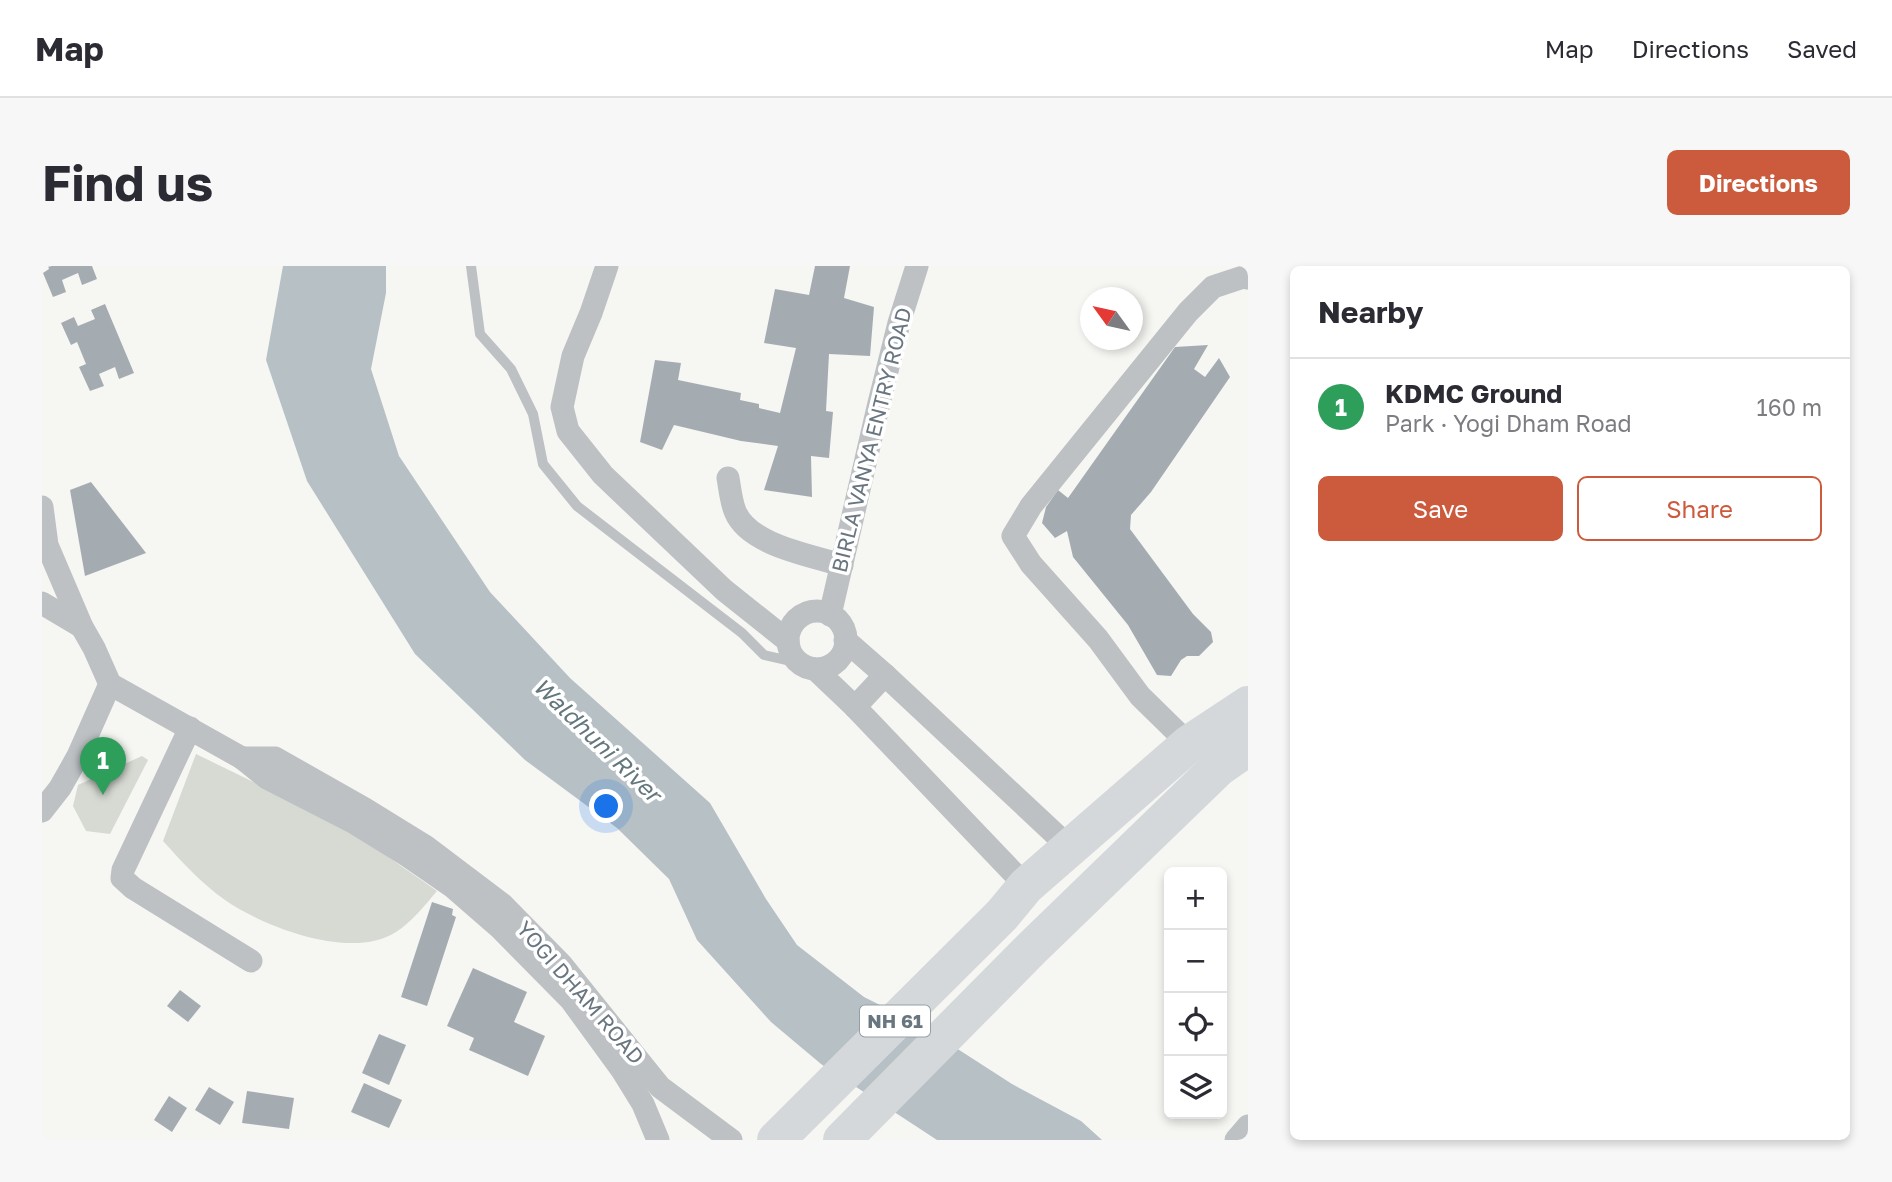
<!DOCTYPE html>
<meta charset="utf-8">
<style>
body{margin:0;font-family:"Golos Text",sans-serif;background:#f7f7f7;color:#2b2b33}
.controls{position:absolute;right:21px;bottom:21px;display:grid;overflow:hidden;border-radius:10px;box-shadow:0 4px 10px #0003}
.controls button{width:63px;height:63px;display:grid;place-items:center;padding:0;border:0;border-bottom:2px solid #e1e1e2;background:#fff;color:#2b2b33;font:35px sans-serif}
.compass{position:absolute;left:1038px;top:21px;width:63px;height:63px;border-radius:50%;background:#fff;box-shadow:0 4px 10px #0003;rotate:303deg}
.you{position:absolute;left:565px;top:541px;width:24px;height:24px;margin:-18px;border:5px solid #fff;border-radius:50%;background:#1a73e8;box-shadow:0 0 0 10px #1a73e833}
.badge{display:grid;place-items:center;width:46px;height:46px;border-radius:50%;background:#cc5b3d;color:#fff;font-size:23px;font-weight:700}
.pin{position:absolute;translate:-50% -58px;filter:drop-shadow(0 2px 4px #0008)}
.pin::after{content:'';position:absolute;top:37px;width:24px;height:21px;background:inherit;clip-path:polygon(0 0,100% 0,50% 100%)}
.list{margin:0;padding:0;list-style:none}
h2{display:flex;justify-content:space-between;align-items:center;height:91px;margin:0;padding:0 28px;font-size:30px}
h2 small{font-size:23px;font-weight:400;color:#7c7c81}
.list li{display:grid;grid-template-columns:46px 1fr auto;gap:21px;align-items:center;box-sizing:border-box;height:98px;padding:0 28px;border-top:2px solid #e1e1e2}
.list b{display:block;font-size:26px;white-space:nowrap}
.list p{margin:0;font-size:23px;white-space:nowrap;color:#7c7c81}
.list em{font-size:23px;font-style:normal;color:#7c7c81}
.actions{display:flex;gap:14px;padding:21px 28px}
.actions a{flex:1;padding:16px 0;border:2px solid #cc5b3d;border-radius:10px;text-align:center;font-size:24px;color:#cc5b3d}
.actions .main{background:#cc5b3d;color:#fff}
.icon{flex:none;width:38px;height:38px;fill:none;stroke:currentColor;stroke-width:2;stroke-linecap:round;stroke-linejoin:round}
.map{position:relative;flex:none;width:1206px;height:874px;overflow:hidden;border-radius:10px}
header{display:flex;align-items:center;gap:42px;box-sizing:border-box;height:98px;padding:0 35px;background:#fff;border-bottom:2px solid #e1e1e2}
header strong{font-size:33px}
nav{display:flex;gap:38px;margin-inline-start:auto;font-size:24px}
.intro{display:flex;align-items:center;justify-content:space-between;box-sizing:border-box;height:168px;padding:0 42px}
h1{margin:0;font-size:49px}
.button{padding:18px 32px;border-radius:10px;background:#cc5b3d;color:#fff;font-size:24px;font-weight:700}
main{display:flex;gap:42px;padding:0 42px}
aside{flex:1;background:#fff;border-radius:10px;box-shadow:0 4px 10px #0003}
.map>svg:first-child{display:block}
</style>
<header>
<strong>Map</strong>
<nav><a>Map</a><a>Directions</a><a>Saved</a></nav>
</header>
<div class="intro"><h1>Find us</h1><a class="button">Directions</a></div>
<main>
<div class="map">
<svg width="1206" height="874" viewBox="0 0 1206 874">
<rect width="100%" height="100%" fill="#f6f6f3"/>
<g fill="#d6dad3">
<path d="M154,488l148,72 93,65c-12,14 -25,31 -41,41 -45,29 -132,-5 -171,-32 -24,-17 -43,-38 -62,-59z"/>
<path d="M100,490l6,4 -38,74 -24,-3 -13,-25 5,-21z"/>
</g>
<path fill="#b7c1c5" d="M241,0h103v27l-15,76 28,87 91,136 80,86 140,125 56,96 31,46 67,52 58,29 90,58 69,37 21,19h-165l-116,-76 -50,-42 -74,-82 -28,-61 -52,-51 -92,-68 -110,-106 -108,-173 -41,-121z"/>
<g fill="#a5acb1">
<path d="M6,0h44l5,13 -15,6 -4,-12 -16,7 4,12 -13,5 -10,-24 6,-4z"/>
<path d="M773,0h35l-6,32 30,9 -4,49 -41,-2 -3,57 7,1 -4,46 -18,-2 1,41 -48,-7 14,-44 -37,-5 -67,-16 -12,25 -22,-8 15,-82 26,3 -3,17 63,13 -1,7 19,4v4l21,5 16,-65 -32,-5 11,-54 34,6z"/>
<path d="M63,38l29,69 -15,6 -4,-12 -16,7 5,12 -14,5 -11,-24 7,-3 -9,-22 -6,3 -10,-22 13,-6 4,9 17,-7 -4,-9z"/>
<path d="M1166,79l-14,24 11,8 14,-19 11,19 -79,115 -20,23 -1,14 63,85 18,18 2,10 -14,14h-12l-6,4 -10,16 -14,-1 -29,-50 -55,-68 -6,-26 -12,7 -13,-15 4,-16 12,-17 10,8 107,-151z"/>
<path d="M49,216l55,71 -61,23 -15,-86z"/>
<path d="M390,636l21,7 -1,6 4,2 -29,89 -26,-9z"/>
<path d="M431,702l54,24 -13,30 31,14 -17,40 -59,-26 5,-12 -27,-12z"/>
<path d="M138,724l21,16 -13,16 -21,-16z"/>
<path d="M337,768l27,11 -17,40 -27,-12z"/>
<path d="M322,817l38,17 -13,28 -38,-16z"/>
<path d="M167,821l25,15 -14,23 -25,-15z"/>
<path d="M205,825l47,7 -5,31 -47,-6z"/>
<path d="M127,830l18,12 -15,24 -18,-12z"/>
</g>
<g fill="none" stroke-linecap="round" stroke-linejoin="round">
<path stroke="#bdc1c4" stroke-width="10" d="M429,0l9,68 31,35 22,45 10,50 34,42 165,127 22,22 35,8"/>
<g stroke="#bdc1c4" stroke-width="23">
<path d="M565,0l-16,47 -18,43 -11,51 6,24 35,44 121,115 64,51"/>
<path d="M686,212c2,11 3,23 7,33 13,34 75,44 107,54"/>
<path d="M0,241l5,38 35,82 12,21 16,36 132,74 25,20 86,44 55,34 45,31 46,40 72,73 51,70 21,34 15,36"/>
<path d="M0,337l40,24"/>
<circle cx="775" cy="374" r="29"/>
<path d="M788,349l49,-212 20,-80 18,-57"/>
<path d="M803,374l40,35 185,173"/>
<path d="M773,403l40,38 171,179"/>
<path d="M813,441l30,-32"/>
<path d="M148,462l-67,142 -1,8 11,10 118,73"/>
<path d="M1147,478l-49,-48 -42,-57 -67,-75 -18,-28 18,-30 157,-194 25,-25 33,-11 2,2"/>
<path d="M200,492h33l90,51 60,37 78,59 58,59 99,123 71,53"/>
<path d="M0,545l18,-23 18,-32 32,-72"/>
<path d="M1194,874l12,-14"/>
</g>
<g stroke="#d5d8db" stroke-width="38">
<path d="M734,874l226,-225 24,-29 163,-142 59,-39"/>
<path d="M800,874l188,-190 188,-182 30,-21"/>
</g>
</g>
<g text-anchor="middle" stroke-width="7" stroke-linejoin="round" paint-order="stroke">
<rect fill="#fff" stroke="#969fa6" stroke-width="2" x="818" y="739.5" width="70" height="31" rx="5"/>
<g font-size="19" font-weight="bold" fill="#697680">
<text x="853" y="762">NH 61</text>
</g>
<g font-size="21" fill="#697680" stroke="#fff">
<text transform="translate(830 174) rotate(-76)" y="7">BIRLA VANYA ENTRY ROAD</text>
<text transform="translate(538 727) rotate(49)" y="7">YOGI DHAM ROAD</text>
</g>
<g font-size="23" font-style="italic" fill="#64777c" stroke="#fff">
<text transform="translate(555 474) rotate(44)" y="8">Waldhuni River</text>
</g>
</g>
</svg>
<div class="controls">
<button>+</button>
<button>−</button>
<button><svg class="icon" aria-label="locate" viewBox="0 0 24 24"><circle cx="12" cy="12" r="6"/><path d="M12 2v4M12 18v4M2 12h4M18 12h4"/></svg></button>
<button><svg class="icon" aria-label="layers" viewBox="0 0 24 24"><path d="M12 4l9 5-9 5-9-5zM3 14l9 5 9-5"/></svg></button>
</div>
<svg class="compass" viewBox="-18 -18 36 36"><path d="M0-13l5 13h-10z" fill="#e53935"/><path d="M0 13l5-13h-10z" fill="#7c7c81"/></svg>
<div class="you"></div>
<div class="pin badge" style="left:61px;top:529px;background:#2e9e5b">1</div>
</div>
<aside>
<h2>Nearby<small></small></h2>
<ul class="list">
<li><span class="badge" style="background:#2e9e5b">1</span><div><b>KDMC Ground</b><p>Park · Yogi Dham Road</p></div><em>160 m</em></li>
</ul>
<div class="actions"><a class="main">Save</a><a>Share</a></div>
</aside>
</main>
